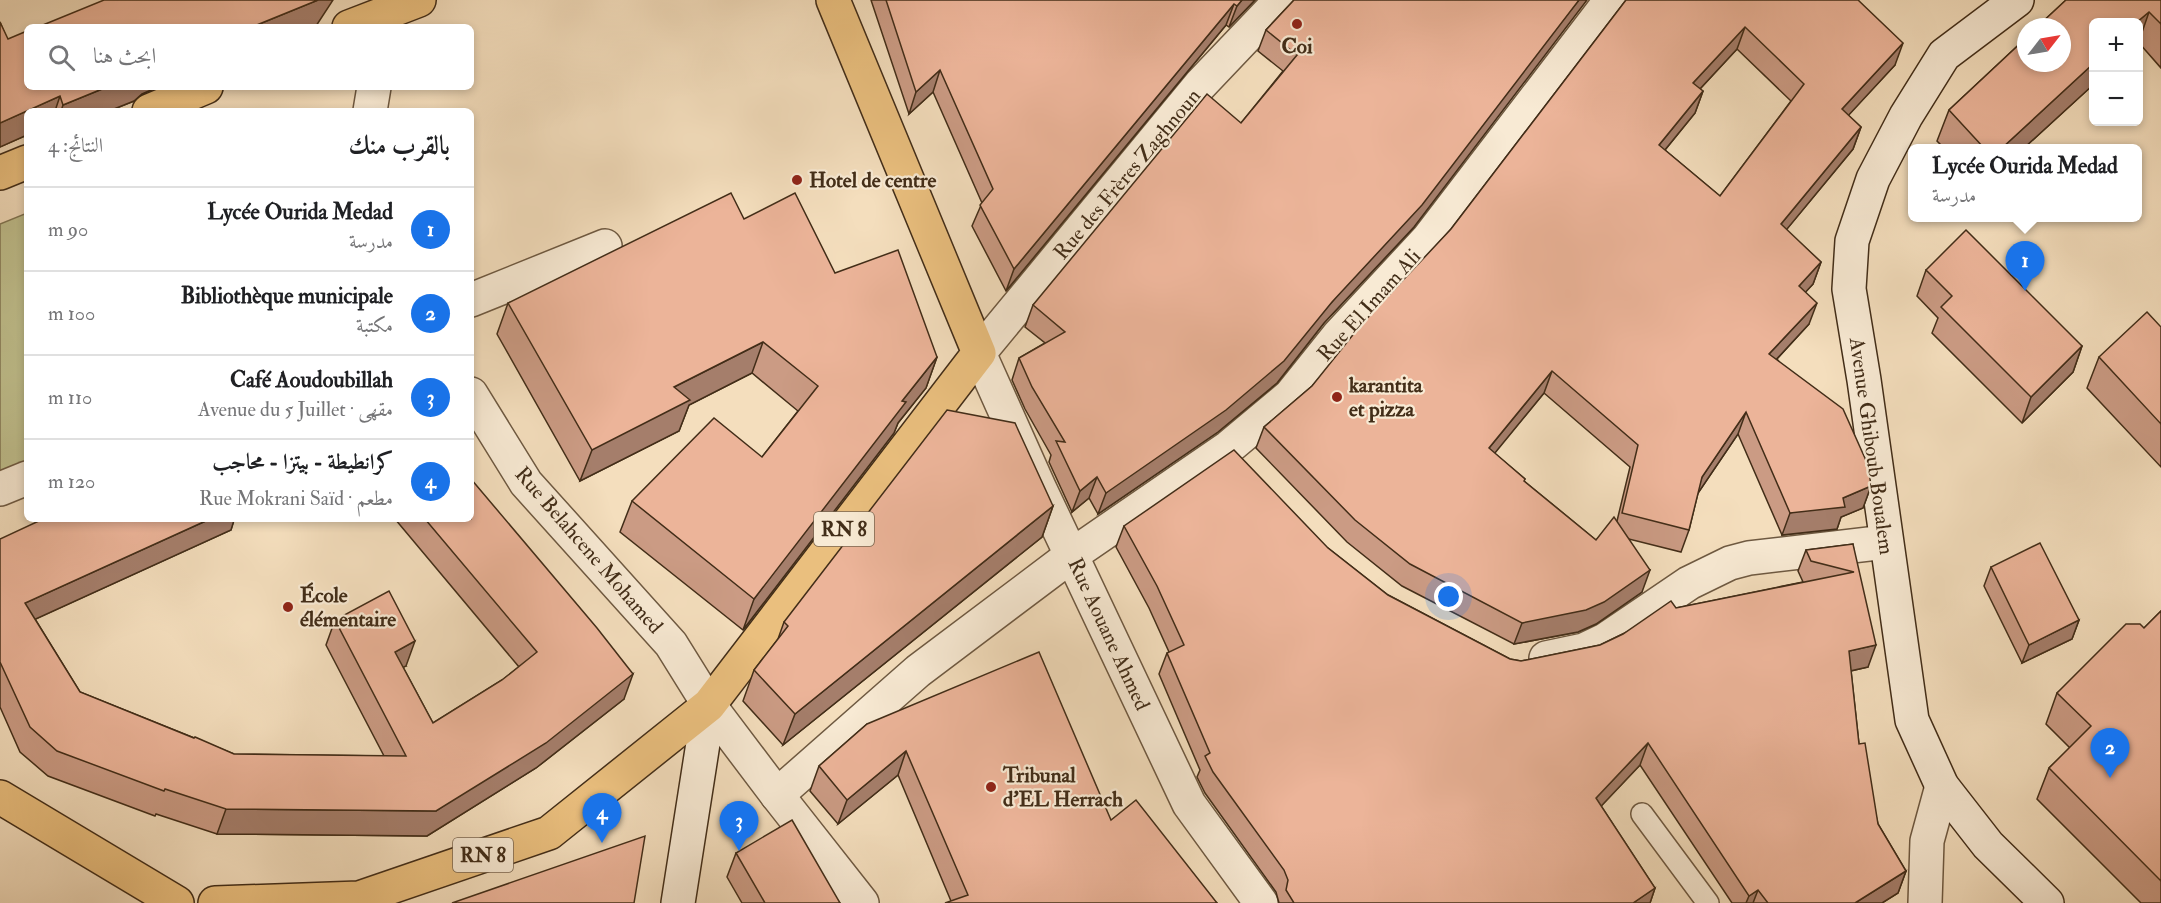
<!DOCTYPE html>
<html lang="ar">
<meta charset="utf-8">
<style>
body{margin:0;font-family:"IM FELL Double Pica",Amiri,serif;background:#f2f2f2;color:#202124;direction:rtl}
.controls{position:absolute;right:18px;top:18px;display:grid;overflow:hidden;border-radius:9px;box-shadow:0 3px 9px #0003}
.controls button{width:54px;height:54px;display:grid;place-items:center;padding:0;border:0;border-bottom:2px solid #e0e0e0;background:#fff;color:#202124;font:30px sans-serif}
.compass{position:absolute;left:2017px;top:18px;width:54px;height:54px;border-radius:50%;background:#fff;box-shadow:0 3px 9px #0003;rotate:59deg}
.you{position:absolute;left:1449px;top:597px;width:21px;height:21px;margin:-15px;border:4px solid #fff;border-radius:50%;background:#1a73e8;box-shadow:0 0 0 9px #1a73e833}
.badge{display:grid;place-items:center;width:39px;height:39px;border-radius:50%;background:#1a73e8;color:#fff;font-size:20px;font-weight:700}
.pin{position:absolute;translate:-50% -50px;filter:drop-shadow(0 2px 3px #0008)}
.pin::after{content:'';position:absolute;top:32px;width:21px;height:18px;background:inherit;clip-path:polygon(0 0,100% 0,50% 100%)}
.popup{position:absolute;left:1908px;top:144px;width:234px;height:78px;box-sizing:border-box;display:grid;place-content:center;border-radius:9px;background:#fff;filter:drop-shadow(0 2px 4px #0005);font-size:20px;white-space:nowrap;color:#757577}
.popup b{font-size:22px;color:#202124}
.popup::after{content:'';position:absolute;left:50%;top:100%;margin-left:-12px;border:12px solid transparent;border-top-color:#fff}
.list{margin:0;padding:0;list-style:none}
h2{display:flex;justify-content:space-between;align-items:center;height:78px;margin:0;padding:0 24px;font-size:26px}
h2 small{font-size:20px;font-weight:400;color:#757577}
.list li{display:grid;grid-template-columns:39px 1fr auto;gap:18px;align-items:center;box-sizing:border-box;height:84px;padding:0 24px;border-top:2px solid #e0e0e0}
.list b{display:block;font-size:22px;white-space:nowrap}
.list p{margin:0;font-size:20px;white-space:nowrap;color:#757577}
.list em{font-size:20px;font-style:normal;color:#757577}
.icon{flex:none;width:33px;height:33px;fill:none;stroke:currentColor;stroke-width:2;stroke-linecap:round;stroke-linejoin:round}
.map{position:relative;flex:none;width:2161px;height:903px;overflow:hidden;direction:ltr}
.search{position:absolute;background:#fff;box-shadow:0 3px 9px #0003;left:24px;top:24px;width:450px;height:66px;display:flex;align-items:center;gap:15px;box-sizing:border-box;padding:0 21px;border-radius:9px;color:#757577;font-size:22px}
.panel{position:absolute;background:#fff;box-shadow:0 3px 9px #0003;left:24px;top:108px;width:450px;height:414px;border-radius:9px;direction:rtl}
.map>svg:first-child{display:block}
</style>
<div class="map">
<svg width="2161" height="903" viewBox="0 0 2161 903">
<rect width="100%" height="100%" fill="#f4debd"/>
<filter id="stains"><feTurbulence type="fractalNoise" baseFrequency=".00333" numOctaves="4"/><feColorMatrix values="0 0 0 0 .2 0 0 0 0 .09 0 0 0 0 .02 0 0 0 .5 -.17"/></filter>
<radialGradient id="worn" r=".72"><stop offset=".6" stop-color="#630" stop-opacity="0"/><stop offset="1" stop-color="#630" stop-opacity=".3"/></radialGradient>
<path fill="#c0c08e" stroke="#817653" stroke-width="1.5" d="M27,213v269l-27,10v-268z"/>
<g fill="none" stroke-linecap="round" stroke-linejoin="round">
<defs>
<path id="lane" d="M1642,814l66,89"/>
<g id="street">
<path d="M370,111l4,-24"/>
<path d="M471,300l134,-54"/>
<path d="M471,394l55,89 145,161 38,61 68,90 85,108"/>
<path d="M0,489l27,-11"/>
<path d="M1546,658l38,-8 21,-10 84,-57 41,-20 19,-5 137,-16"/>
<path d="M777,795l141,-124 154,-116 157,-108 61,-51 48,-60 90,-97 183,-239"/>
<path d="M1261,903l-72,-99 -150,-317 -60,-134 221,-268 81,-85"/>
<path d="M1925,903l2,-62 15,-55"/>
</g>
<g id="secondary">
<path d="M2017,0l-73,55 -38,61 -33,63 -21,62 -3,48 15,91 48,340 30,66 46,59 59,58"/>
<path d="M678,903l31,-198"/>
</g>
<g id="primary">
<path d="M349,27l70,-27"/>
<path d="M149,111l57,-24"/>
<path d="M0,173l27,-11"/>
<path d="M0,797l177,106"/>
<path d="M215,903l144,-5 190,-65 160,-128 270,-352 -146,-353"/>
</g>
</defs>
<use href="#lane" stroke="#6e5941" stroke-width="24"/>
<use href="#street" stroke="#6e5941" stroke-width="36"/>
<use href="#secondary" stroke="#422d18" stroke-width="36"/>
<use href="#primary" stroke="#422d18" stroke-width="36"/>
<use href="#lane" stroke="#f8ead4" stroke-width="21"/>
<use href="#street" stroke="#f8ead4" stroke-width="33"/>
<use href="#secondary" stroke="#f8ead4" stroke-width="33"/>
<use href="#primary" stroke="#eabf7e" stroke-width="33"/>
</g>
<g fill="#cb9b84" stroke="#422d18" stroke-width="1.5" fill-rule="evenodd">
<path d="M871,0h384l-26,27 -3,-2 -220,266 -34,-65 10,-23 -49,-111 -24,22z"/>
<path d="M1294,0l120,227 -90,96 -47,60 -59,49 -120,82 -9,-16 -17,14 -23,-50 2,-7 -26,-46 -13,-29 7,-22 26,-15 -20,-16 8,-22 208,-182 42,-52 -25,-20 8,-21z"/>
<path d="M1626,0h232l37,65 -47,50 13,12 -8,22 -67,81 35,32 -8,22 -8,8 4,32 -32,35 94,127 -8,22 -22,9 -4,12 -55,6 -44,-101 -40,59 -9,37 -8,22 -52,-13 13,53 -46,32 -18,8 -64,12 -112,-58 -55,-44 -91,-94 8,-21 48,-41 139,-157zM1737,49l54,52 -71,95 -55,-46 30,-37 8,-22 -3,-2zM1544,393l86,74 -13,54 -21,19 -72,-59 1,-2 -31,-26z"/>
<path d="M2066,0h95v68l-22,-25v-21h-45v62l-70,64h-80l-7,-7 12,-31 77,-72v25h36v-36h-25z"/>
<path d="M0,22l27,65h131l-16,7 -8,7 -25,10h-82v24l-27,12z"/>
<path d="M744,219l91,54 102,84 -11,31 -28,35 -4,10 -151,197 -123,-98 12,-31 130,-44 36,-46 -46,-38 -63,32 -10,26 -99,50 -83,-147 11,-31z"/>
<path d="M1926,270l156,76 -9,26 -51,51 -90,-90 6,-15 -21,-22z"/>
<path d="M2161,327v140l-74,-79 12,-31z"/>
<path d="M1053,506l-11,31 -259,208 -40,-44 11,-31 24,-31 6,-17z"/>
<path d="M395,519h76l153,180 -88,69 -109,68 -210,-2 -61,-20 -1,2 -107,-40 -28,-24 -20,-45v-168l234,-19 -3,10 -196,89 45,73 154,62 150,2 -58,-111 9,-25 71,46 -3,1 30,56 69,-43 17,-13z"/>
<path d="M1124,526l204,22 60,47 122,64 11,2 79,-16 76,-37 127,-26 -5,-11 8,-21 47,-6 15,123 -17,4 8,73 19,80 28,47 -8,22 -16,10h-150l-92,-138 -39,41 54,82 -5,15h-371l-3,-11 -71,-99 -8,-16 3,-7 -41,-96 8,-21 2,-1 -20,-44 -33,-61z"/>
<path d="M1991,567l88,53 -7,19 -50,24 -38,-77z"/>
<path d="M2161,611v292h-20l-104,-104 12,-31 21,-20 -24,-24 11,-31 87,-65z"/>
<path d="M867,724l244,96 106,83 -266,-2 -53,-126 -60,49 -28,-33 9,-25z"/>
<path d="M736,853l104,50h-98l-15,-26z"/>
</g>
<g fill="#a57e6b" stroke="#422d18" stroke-width="1.5">
<path d="M318,0h15l-17,26 -4,1h-60z"/>
<path d="M1242,0h13l-26,27 8,-21z"/>
<path d="M1579,0h8l-173,227 -90,96 -47,60 -59,49 -120,82 8,-21 226,-191z"/>
<path d="M1234,4l-8,21 -220,266 8,-22z"/>
<path d="M2149,12l-10,29v-19h-2z"/>
<path d="M1745,27l-8,22 -52,56 8,-22z"/>
<path d="M1903,43l-8,22 -61,66 8,-22z"/>
<path d="M2094,63v21l-70,64h-22z"/>
<path d="M940,70l-7,22 -24,22 7,-22z"/>
<path d="M107,87h51l-16,7 -8,7 -25,10h-48l2,-6z"/>
<path d="M1703,91l-8,22 -44,54 8,-22z"/>
<path d="M60,96l-5,15h-28v24l-27,12v-24z"/>
<path d="M1861,127l-8,22 -80,97 8,-22z"/>
<path d="M1821,262l-8,22 -22,24 8,-22z"/>
<path d="M1817,303l-8,21 -48,52 8,-22z"/>
<path d="M763,342l-11,31 -63,32 -10,26 -99,50 12,-31 82,-63z"/>
<path d="M2082,346l-9,26 -51,51 9,-26z"/>
<path d="M937,357l-11,31 -28,35 -4,10 -151,197 11,-31 148,-198z"/>
<path d="M1552,371l-8,22 -63,77 8,-22z"/>
<path d="M1746,412l-8,22 -44,65 8,-22z"/>
<path d="M1097,477l-8,21 -17,14 8,-21z"/>
<path d="M1871,486l-8,22 -22,9 -4,12 -55,6 8,-22 53,-15z"/>
<path d="M1053,506l-11,31 -259,208 12,-31z"/>
<path d="M210,519h28l-4,1 -3,10 -215,98 9,-25z"/>
<path d="M1650,570l-8,22 -46,32 -18,8 -64,12 8,-21z"/>
<path d="M2079,620l-7,19 -50,24 7,-18z"/>
<path d="M415,641l-9,25 -20,10 9,-24z"/>
<path d="M1876,645l-8,22 -27,6 8,-22z"/>
<path d="M633,674l-9,25 -88,69 -109,68 -210,-2 9,-25 210,2z"/>
<path d="M1648,743l-8,22 -52,55 8,-22z"/>
<path d="M906,751l-8,24 -60,49 9,-24z"/>
<path d="M1906,871l-8,22 -16,10h-27z"/>
<path d="M1655,888l-5,15h-17z"/>
<path d="M1758,890l-5,13h-7l3,-7z"/>
</g>
<g fill="#ecb499" stroke="#422d18" stroke-width="1.5" fill-rule="evenodd">
<path d="M104,0h214l-66,27h-214z"/>
<path d="M886,0h356l-5,6 -3,-2 -220,265 -34,-64 13,-16 -53,-119 -24,22z"/>
<path d="M1294,0h285l-157,205 -90,97 -48,59 -58,49 -120,83 -9,-16 -17,14 -24,-50 9,1 -33,-55 -13,-29 46,-26 -32,-27 174,-211 34,29 56,-68 -31,-25z"/>
<path d="M1626,0h232l45,43 -61,66 19,18 -80,97 40,38 -22,24 18,17 -48,51 74,55 25,56 3,21 -28,12 2,9 -55,6 -44,-101 -44,65 -13,53 -67,-17 16,-68 -86,-74 -63,77 36,31 -1,2 72,59 18,-23 36,53 -46,32 -18,8 -64,13 -112,-59 -55,-44 -91,-93 48,-41 48,-60 91,-97zM1745,27l59,57 -84,112 -61,-51 44,-54 -10,-8z"/>
<path d="M2066,0h95v24l-12,-12 -12,10h-43v41l-92,85h-18l-35,-38 77,-72v25h36v-36h-25z"/>
<path d="M0,22l8,17 19,-8v56h80l-44,18 -3,-9 -60,27z"/>
<path d="M731,193l13,26 51,-26 40,80 63,-23 39,107 -35,44 4,1 -152,197 -122,-98 82,-83 48,39 56,-71 -55,-44 -89,45 16,13 -98,50 -84,-147z"/>
<path d="M1966,230l116,116 -51,51 -90,-90 11,-11 -26,-26z"/>
<path d="M2147,312l14,15v97l-62,-67z"/>
<path d="M947,410l68,13 38,83 -258,208 -41,-44 34,-44 -4,-4z"/>
<path d="M1234,450l94,98 60,47 122,64 11,2 79,-16 23,-11 48,-33 5,7 178,-36 -43,-11 -5,-11 47,-6 23,101 -27,6 10,93 6,-1 13,81 28,47 -51,32h-87l-10,-13 -9,6 -101,-153 -52,55 59,90 -22,15h-339l-8,-13 2,-10 -4,-10 -71,-98 -8,-16 5,-3 -43,-100 17,-8 -27,-59 -33,-60z"/>
<path d="M471,479l126,149 36,46 -87,69 -110,68 -210,-2 -61,-20 -1,2 -107,-40 -27,-24 -30,-65v-123l43,-20h167l-185,84 55,89 114,46 1,-1 39,17 172,2 -71,-136 54,-29 26,50 -20,11 38,71 69,-43 35,-28 -112,-133h46z"/>
<path d="M2040,543l39,77 -50,25 -38,-78z"/>
<path d="M2161,611v270l-112,-113 42,-42 -34,-33 69,-69h14l4,4z"/>
<path d="M1039,652l72,168 25,-20 81,103h-272l23,-8 -62,-144 -59,49 -28,-34 48,-42z"/>
<path d="M792,820l48,83h-75l-29,-50z"/>
<path d="M645,836l-11,67h-182z"/>
</g>
<g fill="#8f2418" stroke="#f8ead4" stroke-width="2">
<circle cx="1297" cy="24" r="6"/>
<circle cx="797" cy="180" r="6"/>
<circle cx="1337" cy="397" r="6"/>
<circle cx="288" cy="607" r="6"/>
<circle cx="991" cy="787" r="6"/>
</g>
<g text-anchor="middle" stroke-width="4.5" stroke-linejoin="round" paint-order="stroke">
<g fill="#f8ead4" stroke="#796650" stroke-width="1.5">
<rect x="814" y="512" width="60" height="34" rx="4.5"/>
<rect x="453" y="838" width="60" height="34" rx="4.5"/>
</g>
<g font-size="20" font-weight="bold" fill="#422d18">
<text x="844" y="536">RN 8</text>
<text x="483" y="862">RN 8</text>
</g>
<g font-size="21" font-weight="bold" fill="#422d18" stroke="#f8ead4" text-anchor="start">
<text x="1297" y="53" text-anchor="middle">Coi</text>
<text x="809" y="187">Hotel de centre</text>
<text x="1349" y="392">karantita<tspan x="1349" dy="24">et pizza</tspan></text>
<text x="300" y="602">École<tspan x="300" dy="24">élémentaire</tspan></text>
<text x="1003" y="782">Tribunal<tspan x="1003" dy="24">d'EL Herrach</tspan></text>
</g>
<g font-size="21" fill="#422d18" stroke="#f8ead4">
<text transform="translate(1127 174) rotate(-50)" y="7">Rue des Frères Zaghnoun</text>
<text transform="translate(1369 305) rotate(-48)" y="7">Rue El Imam Ali</text>
<text transform="translate(1872 446) rotate(82)" y="7">Avenue Ghiboub Boualem</text>
<text transform="translate(589 550) rotate(49)" y="7">Rue Belahcene Mohamed</text>
<text transform="translate(1109 634) rotate(65)" y="7">Rue Aouane Ahmed</text>
</g>
</g>
<rect width="100%" height="100%" filter="url(#stains)"/>
<rect width="100%" height="100%" fill="url(#worn)"/>
</svg>
<div class="controls">
<button>+</button>
<button>−</button>
</div>
<svg class="compass" viewBox="-18 -18 36 36"><path d="M0-13l5 13h-10z" fill="#e53935"/><path d="M0 13l5-13h-10z" fill="#757577"/></svg>
<div class="you"></div>
<div class="pin badge" style="left:2025px;top:291px">1</div>
<div class="popup"><b>Lycée Ourida Medad</b>مدرسة</div>
<div class="pin badge" style="left:2110px;top:778px">2</div>
<div class="pin badge" style="left:739px;top:851px">3</div>
<div class="pin badge" style="left:602px;top:843px">4</div>
<div class="search"><svg class="icon" aria-label="search" viewBox="0 0 24 24"><circle cx="10" cy="10" r="6"/><path d="M15 15l6 6"/></svg>ابحث هنا</div>
<section class="panel">
<h2>بالقرب منك<small>النتائج: 4</small></h2>
<ul class="list">
<li><span class="badge">1</span><div><b>Lycée Ourida Medad</b><p>مدرسة</p></div><em>90 m</em></li>
<li><span class="badge">2</span><div><b>Bibliothèque municipale</b><p>مكتبة</p></div><em>100 m</em></li>
<li><span class="badge">3</span><div><b>Café Aoudoubillah</b><p>مقهى · Avenue du 5 Juillet</p></div><em>110 m</em></li>
<li><span class="badge">4</span><div><b>كرانطيطة - بيتزا - محاجب</b><p>مطعم · Rue Mokrani Saïd</p></div><em>120 m</em></li>
</ul>
</section>
</div>
